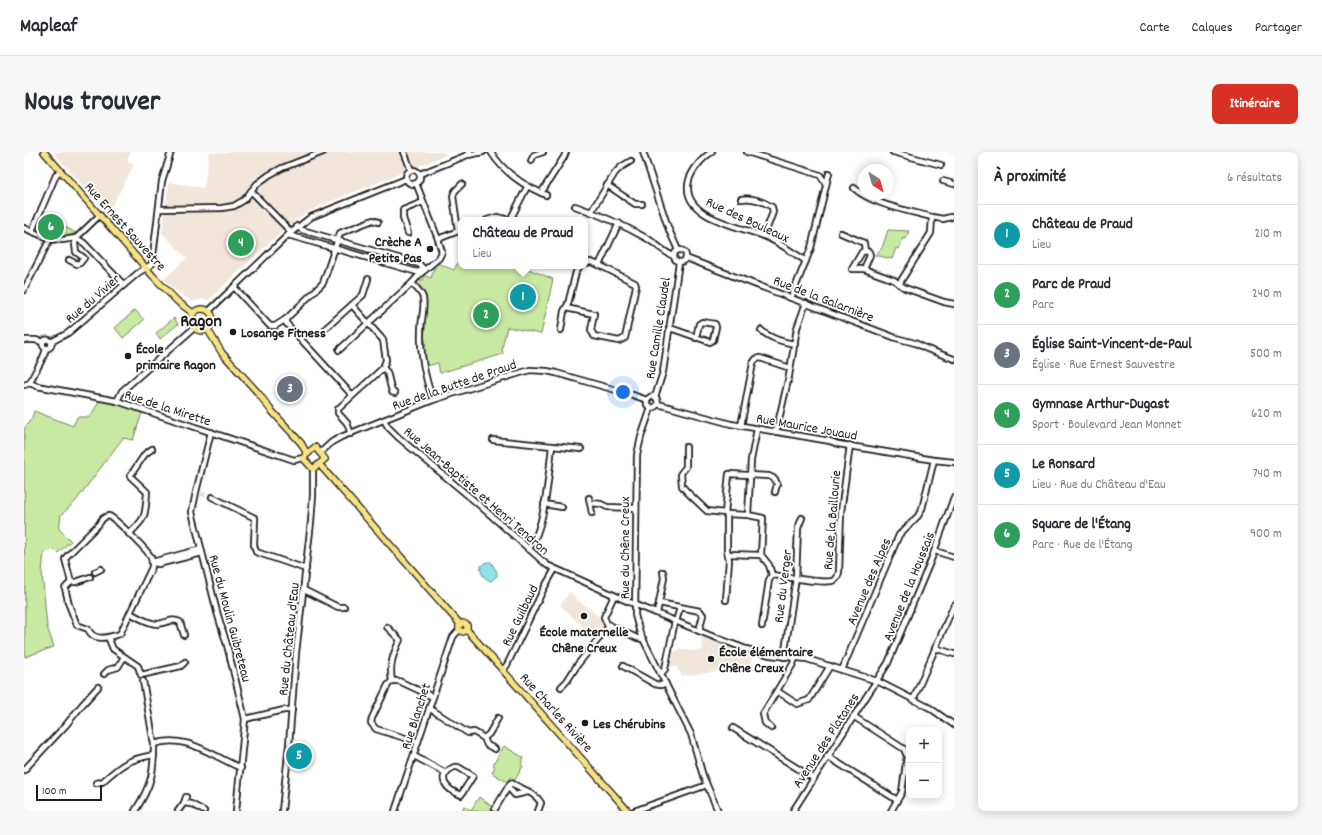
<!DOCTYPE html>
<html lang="fr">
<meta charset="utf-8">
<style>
body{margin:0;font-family:Dekko,sans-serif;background:#f7f7f7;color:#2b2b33}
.controls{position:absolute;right:12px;bottom:12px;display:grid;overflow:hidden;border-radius:8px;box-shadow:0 2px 10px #0003}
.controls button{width:36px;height:36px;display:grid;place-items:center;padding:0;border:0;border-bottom:1px solid #e1e1e2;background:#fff;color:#2b2b33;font:20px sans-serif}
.compass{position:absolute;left:834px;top:12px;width:36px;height:36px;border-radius:50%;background:#fff;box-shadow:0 2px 10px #0003;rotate:143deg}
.scale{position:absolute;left:12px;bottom:10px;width:66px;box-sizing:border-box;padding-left:4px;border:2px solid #1c1c1c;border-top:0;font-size:11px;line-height:14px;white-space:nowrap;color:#1c1c1c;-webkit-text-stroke:3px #fff;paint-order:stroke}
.you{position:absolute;left:599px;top:240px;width:14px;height:14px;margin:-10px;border:3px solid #fff;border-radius:50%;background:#1a73e8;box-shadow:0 0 0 6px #1a73e833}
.badge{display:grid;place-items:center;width:26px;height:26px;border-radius:50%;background:#d93025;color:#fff;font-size:13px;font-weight:700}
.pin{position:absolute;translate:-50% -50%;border:2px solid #fff;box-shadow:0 1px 4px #0006}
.popup{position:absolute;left:434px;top:65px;width:130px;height:52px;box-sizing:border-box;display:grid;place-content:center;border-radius:8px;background:#fff;filter:drop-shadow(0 1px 3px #0005);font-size:13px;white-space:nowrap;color:#7c7c81}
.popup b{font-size:15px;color:#2b2b33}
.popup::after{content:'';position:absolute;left:50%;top:100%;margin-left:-8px;border:8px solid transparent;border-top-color:#fff}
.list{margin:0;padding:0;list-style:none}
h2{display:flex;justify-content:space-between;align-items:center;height:52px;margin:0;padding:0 16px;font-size:17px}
h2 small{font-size:13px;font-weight:400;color:#7c7c81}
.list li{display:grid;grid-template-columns:26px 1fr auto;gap:12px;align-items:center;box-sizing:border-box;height:60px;padding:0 16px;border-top:1px solid #e1e1e2}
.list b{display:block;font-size:15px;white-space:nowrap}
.list p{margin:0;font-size:13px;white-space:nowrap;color:#7c7c81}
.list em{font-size:13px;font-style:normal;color:#7c7c81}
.map{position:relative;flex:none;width:930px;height:659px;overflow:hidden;border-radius:8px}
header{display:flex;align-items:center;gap:24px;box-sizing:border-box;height:56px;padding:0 20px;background:#fff;border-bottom:1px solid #e1e1e2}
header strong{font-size:19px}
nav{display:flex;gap:22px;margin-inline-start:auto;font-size:14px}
.intro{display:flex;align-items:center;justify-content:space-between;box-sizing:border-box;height:96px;padding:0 24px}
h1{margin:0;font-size:28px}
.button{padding:10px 18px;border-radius:8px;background:#d93025;color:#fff;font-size:14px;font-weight:700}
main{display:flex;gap:24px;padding:0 24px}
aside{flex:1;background:#fff;border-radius:8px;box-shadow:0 2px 10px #0003}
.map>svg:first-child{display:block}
</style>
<header>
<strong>Mapleaf</strong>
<nav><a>Carte</a><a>Calques</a><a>Partager</a></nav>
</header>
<div class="intro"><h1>Nous trouver</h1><a class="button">Itinéraire</a></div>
<main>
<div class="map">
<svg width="930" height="659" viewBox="0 0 930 659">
<rect width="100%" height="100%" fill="#fff"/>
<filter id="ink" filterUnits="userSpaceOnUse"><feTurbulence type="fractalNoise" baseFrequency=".025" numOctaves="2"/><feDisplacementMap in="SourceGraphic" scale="8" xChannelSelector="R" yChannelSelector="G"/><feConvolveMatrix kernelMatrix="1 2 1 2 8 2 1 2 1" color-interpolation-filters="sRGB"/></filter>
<g filter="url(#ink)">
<g fill="#f2e6db">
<path d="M29,0h78l-4,8 7,5 -22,41 -6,5z"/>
<path d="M185,0l19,1v-1h216l2,3 -124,50 -18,9 -34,28 -61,58 -7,-1 -10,3 -18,-13 -10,-10 23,-21 -25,-25 7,-51 35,6z"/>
<path d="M545,440l8,6v2l5,3 21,17 -1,2 3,2 -9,10 -5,-4 -2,3 -29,-28 7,-9z"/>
<path d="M677,485l25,9 1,-2 26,10 -3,11 -4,3 -66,8 1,-4 -3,-1v-4l-9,-1 3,-16 4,1 4,-3 12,3 11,-1z"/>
</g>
<g fill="#c8e9a2" stroke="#72825f">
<path d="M16,66l10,7 6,-3 20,11c-12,6 -24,2 -36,-2l-3,-5z"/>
<path d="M864,78l21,1 -3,8 -3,-1 -4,11 -3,-1 -4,11 -17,-4 7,-7z"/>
<path d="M437,104v10h60l32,13 -12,55 -34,-7 -5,21 1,6 -63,19 -2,-10 -11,3 -3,-18 2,-2 -1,-6 -2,-3v-3l2,-2v-7l-2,-2 3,-12 -1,-2c0,-4 1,-9 0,-13 -3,-6 -11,-10 -7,-17l2,2 4,-2 -1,-4 8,3 4,-13 2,-2 17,7z"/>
<path d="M111,158l9,10 -21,18 -8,-10z"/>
<path d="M150,166l4,6 -18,15 -4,-6z"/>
<path d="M77,246l41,15 -9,27 -10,-2 -48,64 -14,13 -2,14 12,12 -13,12 -4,-4 -10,3 -2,20 5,55 7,20 -29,10 -1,-228 8,-11 2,-7 39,15 4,-9h13z"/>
<path d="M480,594l20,12 -3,6 2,2 -8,14 -5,-3 -3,5 -15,-9 3,-7 -2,-1z"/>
<path d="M455,645l19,14h-36l2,-5 7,4z"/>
</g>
<path fill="#8fe1e7" stroke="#619296" d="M463,410h4l6,10v4l-6,5c-9,-2 -16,-16 -4,-19z"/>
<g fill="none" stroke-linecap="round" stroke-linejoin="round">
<path stroke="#ddd" stroke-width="4.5" stroke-dasharray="4.5 2" stroke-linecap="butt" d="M177,342l11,3"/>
<defs>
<g id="minor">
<path d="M380,0l7,18"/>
<path d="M467,0c13,21 33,34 55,43"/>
<path d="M619,0l26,78 9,20"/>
<path d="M688,0c-9,5 -20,18 -23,28 -10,38 51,46 75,56 15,6 29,17 42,25"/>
<path d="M723,0l73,23 6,9"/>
<path d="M869,0l48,13"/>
<path d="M444,3l15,-3"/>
<path d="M507,9l3,-6 9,-3"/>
<circle cx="389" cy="25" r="7"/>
<path d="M396,22l45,-18 5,-4"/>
<path d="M919,29l11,3"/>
<path d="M583,33l28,19h7"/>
<path d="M830,36c17,16 55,23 78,29l-1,16 -32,51"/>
<path d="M227,39l40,41"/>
<path d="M517,41l23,-36 2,-5"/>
<path d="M717,47c10,-2 22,2 31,8l1,5 -9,24"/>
<path d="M551,54c26,9 50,20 73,33 10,6 16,14 26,17"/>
<path d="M136,57l62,-1 12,-2 10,-6 13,-16 12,-9 13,-7 41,-16"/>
<path d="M567,60l24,-39 6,-6 10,-6"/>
<path d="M908,65l11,2 8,-2"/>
<path d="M463,68l10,-3 12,3"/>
<path d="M486,68l17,-33"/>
<path d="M273,74l5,4 117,34 6,6"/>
<path d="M0,76l26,11 12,1 14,-2 8,5 40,42"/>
<path d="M8,79l24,-56 4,-4"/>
<path d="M434,79l-5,-35 2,-5 7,-7"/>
<path d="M384,81l-5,-15v-8l20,-8"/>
<path d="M817,81l23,10 1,8 4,1 1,3 -6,14 30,11 11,8 39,14 10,2"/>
<path d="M264,83l129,37 6,-2"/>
<path d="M414,87l23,-9"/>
<circle cx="656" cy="104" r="6"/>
<path d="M662,106l210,80 19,5 12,6 27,10"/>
<path d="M45,108l8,4 3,-1 4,-5 -8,-6 -1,-8 1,-6 24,-23"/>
<path d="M561,111l6,-1 8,3 20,-42"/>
<path d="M840,117h-12l10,-17 3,-1"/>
<path d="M388,131c4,5 10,10 11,15 2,10 -2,22 -2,32 -1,23 4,48 12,70"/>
<path d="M210,135l35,38 2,1h4l11,-7 37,-36 17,-50 33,-13 5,2"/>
<path d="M0,138l26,-51"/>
<path d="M767,146l20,-50 18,-75"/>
<path d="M542,156l28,6 -3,16 3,6 25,5 6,-3 11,-52 -1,-3 -36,-18"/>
<path d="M185,159l79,-76 23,-18 95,-38"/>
<path d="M262,167v4l66,72"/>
<path d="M302,176l37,-33 5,-16"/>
<path d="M645,177h4l37,13 3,-2 3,-13 -1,-3 -13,-2 -3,2 -3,14"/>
<path d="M537,178l3,-19 4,-7 8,-32 4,-6"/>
<path d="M737,178c8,8 22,12 34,14"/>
<circle cx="23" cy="192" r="4.5"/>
<path d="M0,188h11l8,2"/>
<path d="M27,190l17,-9 70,-60 14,-9 10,-83 9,-29"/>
<path d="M315,198l73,-67 8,-9 19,-16 3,-6 -4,-13 -22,-56"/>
<path d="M359,216l4,4 5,20 3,1"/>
<path d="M6,231c4,-12 14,-22 16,-35"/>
<path d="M0,233l6,-2 7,3 80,15 177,59 9,-2"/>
<path d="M631,245l8,-25 16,-110"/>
<path d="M623,248v5l4,3 4,-1 3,-3"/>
<path d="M623,248l3,-3 4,-1 3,3 1,5"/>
<path d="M93,249l5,-10 72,-63"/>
<path d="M634,252l73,20 99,17 8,3 96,16 20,2"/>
<path d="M627,256l-10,29 -4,18 -2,160 5,18 51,101 12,42 15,35"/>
<path d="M360,268l4,7 10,10 79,66 70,62 80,36 82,34 37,14 24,6 37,4 70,22 53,27 24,17"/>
<path d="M717,274l12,-63 3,-4 4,-1 30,10"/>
<path d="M733,277l-6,31 -3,55 15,3 -2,37 8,10 3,10 -3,5 -7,46"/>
<path d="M187,280l-15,60 -4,20 25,100 10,33 18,74 -9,92"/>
<path d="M752,280l13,-56 8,-48 9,-25"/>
<path d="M327,282l-4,-11 -9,-10v-4l45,-41 3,-8 -3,-20 -31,-35"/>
<path d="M469,288l59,6"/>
<path d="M662,295v20l-5,6 1,13 5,6 20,19 18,2"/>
<path d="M296,301l12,-11 9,-5 92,-37 44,-14 53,-16 17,1 9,2 74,21 17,6"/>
<path d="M188,345l43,21 -1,27 2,7 50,17"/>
<path d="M565,346l3,15"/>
<path d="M567,351l10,1 6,3 29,1"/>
<path d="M520,352l18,3"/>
<path d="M703,362l21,1"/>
<path d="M85,364c7,3 38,34 42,41 1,3 1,6 1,10l-32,67c-11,3 -26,9 -32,-5l-11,-4 -8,-20 -4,-17 6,-6 -6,-23 2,-3 32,-32c3,-5 4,-7 10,-8z"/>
<path d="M105,382c18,-17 16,-18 18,-42l-17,-16 15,-22 7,-5"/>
<path d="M504,397c17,-17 21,-78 24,-103l29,3"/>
<path d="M911,399l19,6"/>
<path d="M704,402l33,1"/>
<path d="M128,410l6,2 44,-11"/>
<path d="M128,410l49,-13"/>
<path d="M71,420l6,-3"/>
<path d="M748,423c11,1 56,10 63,5 3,-2 3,-5 4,-8l2,-60 9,-67"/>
<path d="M47,430h5l14,-5"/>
<path d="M280,438l34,17h6"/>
<path d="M590,444l-10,21 3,7 30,14 6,1"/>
<path d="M702,448l3,-40 -2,-10v-36l-2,-1 4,-39 40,2 6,3 2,5 -2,8"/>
<path d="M635,451l41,8 3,4 -4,16"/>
<path d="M106,461c8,4 18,11 28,11 8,-1 14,-6 22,-2l4,13"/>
<path d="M633,461l7,-35 -1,-6"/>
<path d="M652,470l4,-15"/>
<path d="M363,475l13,13c-7,14 -11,26 -8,41"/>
<path d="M84,485l5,12 25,17 3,9 40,-9 4,-4"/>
<path d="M911,496l19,6"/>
<path d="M760,505l12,-79 2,-50 4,-10"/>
<path d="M599,514l32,18 5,1 6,-1"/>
<path d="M479,518l4,-5 36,-75 12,-21"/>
<path d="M818,518l57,-135 19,-19 4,-7 12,-49"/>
<path d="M80,522l4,-4 10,-3 6,-10"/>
<path d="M637,522l4,-5 10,-48"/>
<path d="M119,529l11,63c32,-11 58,12 87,24"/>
<path d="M537,535l6,-6 11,-17 32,-39"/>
<path d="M753,539l20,13 12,-4 21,-34"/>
<path d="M889,548l41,-95"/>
<path d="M405,556l39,25 6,-1 10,6 5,-4 9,-16"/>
<path d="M829,564l51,33 3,7 -5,36 -11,19"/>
<path d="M221,567l39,-9h8"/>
<path d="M709,576l80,50"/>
<path d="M747,576l-6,-5 -2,-9 30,-50 2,-6"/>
<path d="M460,586l3,7 8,4"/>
<path d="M394,590l-42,-13 -5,-6 1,-5 16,-33 4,-4h7l34,16"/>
<path d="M390,604l32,17"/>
<path d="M803,604l70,44"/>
<path d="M430,615h4l15,9 -12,19c-14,-5 -27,-18 -7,-28z"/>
<path d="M0,618l42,-45 16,-20 16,-18"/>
<path d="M72,631l6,-1c19,-17 26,-23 52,-27"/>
<path d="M504,640l-13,3 -7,-8 3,-4c9,5 25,10 30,20l-3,8"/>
<path d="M160,651l2,-6"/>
<path d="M471,657l13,-22"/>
<path d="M111,659c16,-25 19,-37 19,-67"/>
<path d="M154,659l6,-8 7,1 13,7"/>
<path d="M258,659l7,-66 7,-92 15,-131 2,-27v-26"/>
<path d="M371,659l58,-174 6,-7"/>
<path d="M610,659l73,-26"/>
<path d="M769,659l95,-148 43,-103 23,-63"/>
</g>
<g id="major">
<path d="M20,0l109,124 24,25 16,12"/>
<circle cx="178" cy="168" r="11"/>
<path d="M184,178l14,23 37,41 11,15 31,34 6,11"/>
<path d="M291,295l10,12 -12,10 -10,-11z"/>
<path d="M295,312l141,160"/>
<path d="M436,472l3,-1 4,2v5l161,181"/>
<path d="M436,472l-1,2v4l4,2 4,-2"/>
</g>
</defs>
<use href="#minor" stroke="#1c1c1c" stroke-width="8"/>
<use href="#major" stroke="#1c1c1c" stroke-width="8"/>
<use href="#minor" stroke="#fff" stroke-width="4.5"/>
<use href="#major" stroke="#f8e281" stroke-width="5.5"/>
</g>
</g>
<g fill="#1c1c1c" stroke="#fff" stroke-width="1.5">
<circle cx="406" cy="97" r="4"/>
<circle cx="209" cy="180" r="4"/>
<circle cx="104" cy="204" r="4"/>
<circle cx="560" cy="464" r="4"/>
<circle cx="687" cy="507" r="4"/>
<circle cx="561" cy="571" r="4"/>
</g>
<g text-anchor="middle" stroke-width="3.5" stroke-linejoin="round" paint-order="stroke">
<g font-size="14" fill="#1c1c1c" stroke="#fff">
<text transform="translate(724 67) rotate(25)" y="5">Rue des Bouleaux</text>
<text transform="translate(102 74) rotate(48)" y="5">Rue Ernest Sauvestre</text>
<text transform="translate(68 146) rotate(-41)" y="5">Rue du Vivier</text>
<text transform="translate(800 146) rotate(21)" y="5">Rue de la Galarnière</text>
<text transform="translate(633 176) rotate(-81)" y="5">Rue Camille Claudel</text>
<text transform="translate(430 232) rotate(-19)" y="5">Rue de la Butte de Praud</text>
<text transform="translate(144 255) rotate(18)" y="5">Rue de la Mirette</text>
<text transform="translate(783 274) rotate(10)" y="5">Rue Maurice Jouaud</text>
<text transform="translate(453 338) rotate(41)" y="5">Rue Jean-Baptiste et Henri Tendron</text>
<text transform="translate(807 368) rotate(-85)" y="5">Rue de la Baillourie</text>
<text transform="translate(600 396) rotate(-90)" y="5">Rue du Chêne Creux</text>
<text transform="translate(844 429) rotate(-67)" y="5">Avenue des Alpes</text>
<text transform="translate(758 434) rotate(-83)" y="5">Rue du Verger</text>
<text transform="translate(884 434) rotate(-68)" y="5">Avenue de la Houssais</text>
<text transform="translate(495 463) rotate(-64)" y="5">Rue Guilbaud</text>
<text transform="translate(207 466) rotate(75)" y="5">Rue du Moulin Guibreteau</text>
<text transform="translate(264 487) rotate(-84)" y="5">Rue du Château d'Eau</text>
<text transform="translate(533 560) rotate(48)" y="5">Rue Charles Rivière</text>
<text transform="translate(391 564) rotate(-72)" y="5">Rue Blanchet</text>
<text transform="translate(801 588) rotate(-57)" y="5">Avenue des Platanes</text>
</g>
<g font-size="14" font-weight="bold" fill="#1c1c1c" stroke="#fff" text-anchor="start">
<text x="398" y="94" text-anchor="end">Crèche A<tspan x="398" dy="16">Petits Pas</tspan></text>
<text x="217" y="185">Losange Fitness</text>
<text x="112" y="201">École<tspan x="112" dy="16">primaire Ragon</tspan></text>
<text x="560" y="484" text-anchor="middle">École maternelle<tspan x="560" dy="16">Chêne Creux</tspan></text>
<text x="695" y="504">École élémentaire<tspan x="695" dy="16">Chêne Creux</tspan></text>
<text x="569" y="576">Les Chérubins</text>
</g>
<g font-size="18" font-weight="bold" fill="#1c1c1c" stroke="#fff">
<text x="177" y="174">Ragon</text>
</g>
</g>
</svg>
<div class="controls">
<button>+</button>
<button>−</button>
</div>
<svg class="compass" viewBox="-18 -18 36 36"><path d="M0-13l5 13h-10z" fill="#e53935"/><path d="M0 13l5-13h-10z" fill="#7c7c81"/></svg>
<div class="scale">100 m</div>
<div class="you"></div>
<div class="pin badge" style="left:499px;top:145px;background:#0f9aa8">1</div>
<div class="popup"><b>Château de Praud</b>Lieu</div>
<div class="pin badge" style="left:462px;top:163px;background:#2e9e5b">2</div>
<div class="pin badge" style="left:266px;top:237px;background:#6b7280">3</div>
<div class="pin badge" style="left:217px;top:91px;background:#2e9e5b">4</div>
<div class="pin badge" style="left:275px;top:604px;background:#0f9aa8">5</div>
<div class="pin badge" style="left:27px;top:75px;background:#2e9e5b">6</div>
</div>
<aside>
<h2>À proximité<small>6 résultats</small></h2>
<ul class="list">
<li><span class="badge" style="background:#0f9aa8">1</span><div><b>Château de Praud</b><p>Lieu</p></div><em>210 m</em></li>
<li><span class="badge" style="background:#2e9e5b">2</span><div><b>Parc de Praud</b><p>Parc</p></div><em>240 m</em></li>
<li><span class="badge" style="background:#6b7280">3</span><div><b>Église Saint-Vincent-de-Paul</b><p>Église · Rue Ernest Sauvestre</p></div><em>500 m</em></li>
<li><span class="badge" style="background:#2e9e5b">4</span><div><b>Gymnase Arthur-Dugast</b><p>Sport · Boulevard Jean Monnet</p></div><em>620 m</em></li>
<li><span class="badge" style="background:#0f9aa8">5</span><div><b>Le Ronsard</b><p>Lieu · Rue du Château d'Eau</p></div><em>740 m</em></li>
<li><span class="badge" style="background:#2e9e5b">6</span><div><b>Square de l'Étang</b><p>Parc · Rue de l'Étang</p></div><em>900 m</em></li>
</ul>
</aside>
</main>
